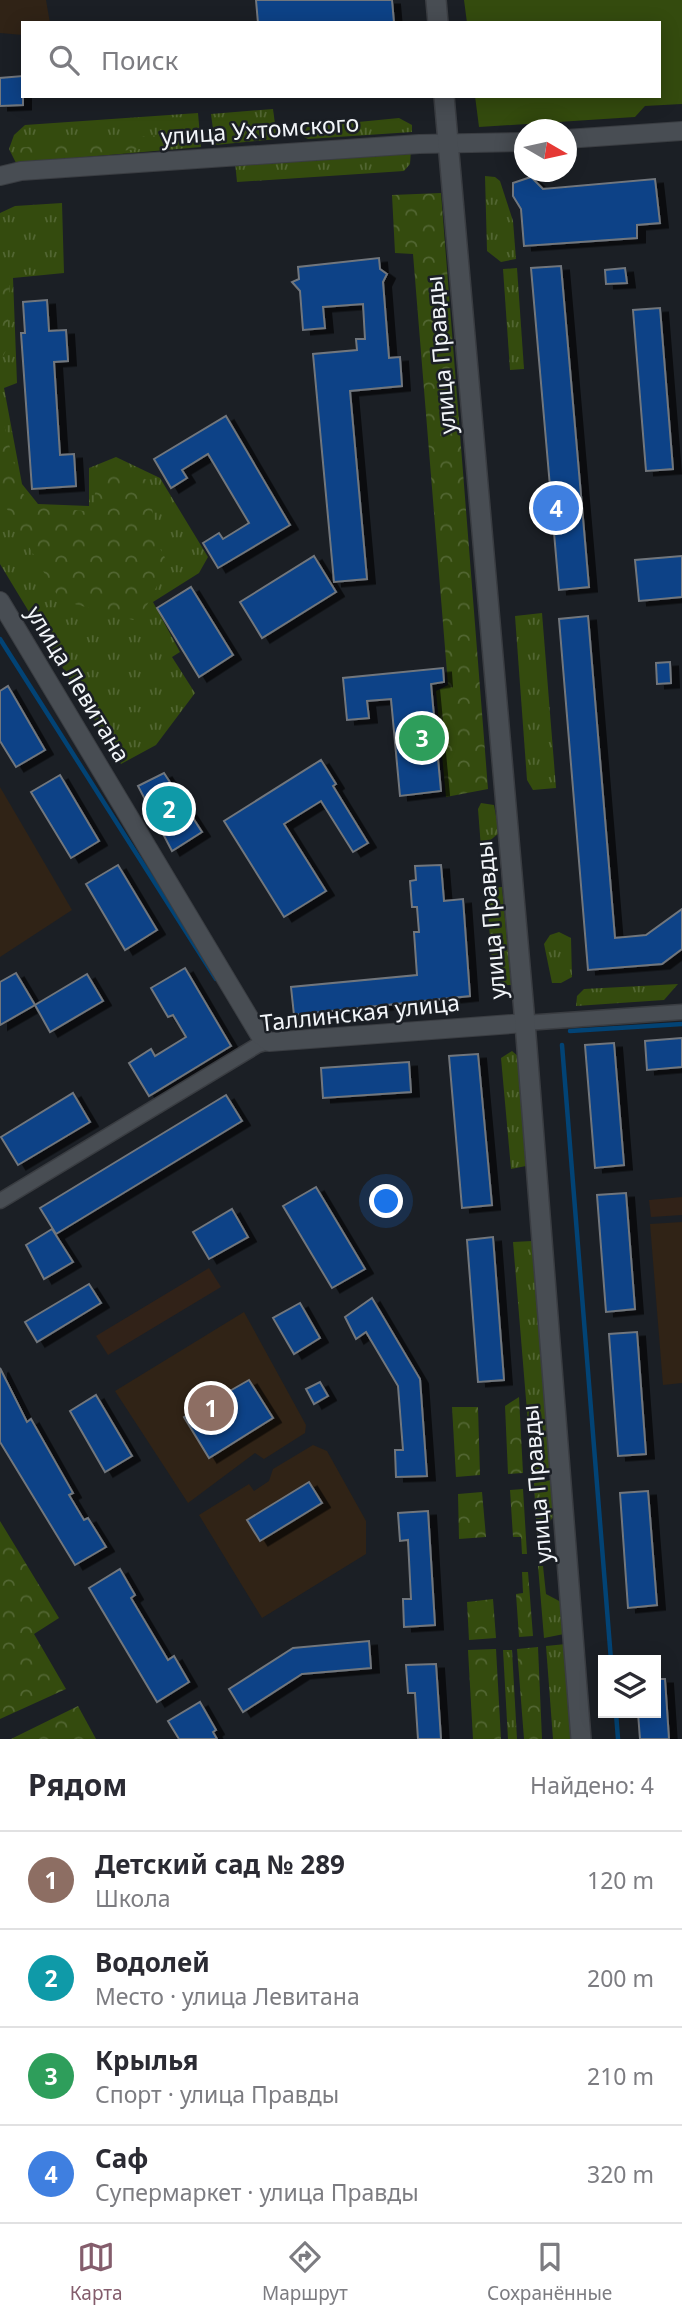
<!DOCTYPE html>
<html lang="ru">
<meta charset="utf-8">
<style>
body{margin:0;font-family:"Noto Sans",sans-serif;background:#f7f7f7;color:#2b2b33}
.controls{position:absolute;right:21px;bottom:21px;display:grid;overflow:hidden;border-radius:0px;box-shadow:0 4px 18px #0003}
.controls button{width:63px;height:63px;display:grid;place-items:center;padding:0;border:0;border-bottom:2px solid #e1e1e2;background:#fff;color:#2b2b33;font:35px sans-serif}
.compass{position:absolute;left:514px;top:119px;width:63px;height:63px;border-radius:50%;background:#fff;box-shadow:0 4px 18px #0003;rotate:99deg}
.you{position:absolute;left:387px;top:1202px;width:24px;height:24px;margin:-18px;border:5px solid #fff;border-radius:50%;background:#1a73e8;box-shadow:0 0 0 10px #1a73e833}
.badge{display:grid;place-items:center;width:46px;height:46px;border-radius:50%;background:#845d6c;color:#fff;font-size:23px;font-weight:700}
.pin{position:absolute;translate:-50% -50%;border:4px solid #fff;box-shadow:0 2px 7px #0006}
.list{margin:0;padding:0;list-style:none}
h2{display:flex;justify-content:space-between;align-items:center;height:91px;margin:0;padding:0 28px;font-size:30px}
h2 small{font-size:23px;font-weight:400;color:#7c7c81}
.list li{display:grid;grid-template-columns:46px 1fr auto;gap:21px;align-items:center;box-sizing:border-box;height:98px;padding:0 28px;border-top:2px solid #e1e1e2}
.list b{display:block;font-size:26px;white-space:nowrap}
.list p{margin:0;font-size:23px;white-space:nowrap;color:#7c7c81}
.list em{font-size:23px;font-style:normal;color:#7c7c81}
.icon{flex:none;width:38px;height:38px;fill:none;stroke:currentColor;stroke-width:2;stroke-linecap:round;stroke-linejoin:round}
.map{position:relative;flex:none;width:682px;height:1739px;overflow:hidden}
.search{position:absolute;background:#fff;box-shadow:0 4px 18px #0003;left:21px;right:21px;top:21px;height:77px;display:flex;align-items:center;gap:18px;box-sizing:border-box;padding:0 24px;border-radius:0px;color:#7c7c81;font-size:26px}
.sheet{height:483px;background:#fff}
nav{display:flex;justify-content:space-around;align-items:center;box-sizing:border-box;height:98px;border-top:2px solid #e1e1e2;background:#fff;font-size:19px;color:#7c7c81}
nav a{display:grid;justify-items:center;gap:4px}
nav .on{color:#845d6c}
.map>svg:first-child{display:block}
</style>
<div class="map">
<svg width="682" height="1739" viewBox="0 0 682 1739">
<defs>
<pattern id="grass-tufts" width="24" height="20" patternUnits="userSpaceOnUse" patternTransform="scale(1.75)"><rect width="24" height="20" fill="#344b0e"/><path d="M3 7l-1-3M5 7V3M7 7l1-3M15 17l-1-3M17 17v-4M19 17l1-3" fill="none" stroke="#526632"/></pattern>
<pattern id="forest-crowns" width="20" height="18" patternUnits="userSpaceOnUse" patternTransform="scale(1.75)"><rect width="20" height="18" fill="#344b0e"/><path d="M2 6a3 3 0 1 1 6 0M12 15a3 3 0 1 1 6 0" fill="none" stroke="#526632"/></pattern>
<filter id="shadow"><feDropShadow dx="8" dy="4.5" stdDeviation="0" flood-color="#0009"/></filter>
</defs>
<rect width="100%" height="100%" fill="#1b1f25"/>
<g fill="#312218">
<path d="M682,1197v18l-31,2 -2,-17z"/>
<path d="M209,1268l12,19 -113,68 -12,-19z"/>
</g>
<g fill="#302316">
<path d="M0,0h46l4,23h-27v12l-23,-2z"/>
<path d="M0,787l72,123 -72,47z"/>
<path d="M682,1222v161l-19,2 -13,-161z"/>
<path d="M244,1312l62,113 -1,8 -41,26 -9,-6 -67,50 -73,-112z"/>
<path d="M313,1445l14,6 39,70v33l-104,64 -63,-103 50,-31 5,7 15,-10 4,-12z"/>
</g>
<g fill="url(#grass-tufts)">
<path d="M273,109l4,30 -62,6 -4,-31z"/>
<path d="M198,113l3,34 -185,16 -7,-14 5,-14 11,-10z"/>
<path d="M399,118l13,7v7l-104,7 -6,-3 5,-9z"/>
<path d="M411,150l-1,14 -6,7 -167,11 -2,-20z"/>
<path d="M485,176l10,1 5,4 13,40 3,38 -15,3 -14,-11z"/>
<path d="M62,203l2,70 -51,5 4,105 -13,5 18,96 16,20 51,2v-38l27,-11 44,21 48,79 -9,16 -46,29 27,50 -8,5 23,36 -39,52 -35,19 -121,-200v-351l15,-7z"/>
<path d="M517,268l7,101 -14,1 -7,-101z"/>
<path d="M542,613l14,175 -23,2 -6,-10 -12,-164z"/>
<path d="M481,803l13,2 5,28 -18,15 -3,-39z"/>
<path d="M502,887l9,98h-17l-8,-97z"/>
<path d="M559,932l12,6 1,39 -11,6h-9l-8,-39 6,-9z"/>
<path d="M678,984l-14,16 -88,6 1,-10 7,-7z"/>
<path d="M512,1051l8,7 6,108 -15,3 -10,-111z"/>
<path d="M532,1241l21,228 -21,3 -19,-230z"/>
<path d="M552,1480l3,35 -14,17 2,20 -5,1 -4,-70z"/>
<path d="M538,1566h5l3,28 15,8 3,32 -20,4z"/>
<path d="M566,1644l7,95h-20l-7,-93z"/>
<path d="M503,1650h9l5,89h-9z"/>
</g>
<g fill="url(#forest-crowns)">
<path d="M194,132l1,12 -175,16 -5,-12z"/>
<path d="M441,193l47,596 -42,8 -10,-106 12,-6 -35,-431 -18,-1 -3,-58z"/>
<path d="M0,270l10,2 -3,77 -7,12z"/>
<path d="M0,419l4,5 17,68 16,14 56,6 4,-38 14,-11 38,18 7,60 13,24c-15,20 -16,40 -36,55l-73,-20 -60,-103z"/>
<path d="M519,1397l4,76 -15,1 -3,-68z"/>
<path d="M452,1407h26l2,68 -24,2z"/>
<path d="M523,1489l4,65h-5l-1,-17h-8l-3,-47z"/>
<path d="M482,1492l4,45 -27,2 -1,-45z"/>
<path d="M0,1521l59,97 -25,16 32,55 -66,30z"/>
<path d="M522,1572h6l5,64 -14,1 -3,-43 7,-1z"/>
<path d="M493,1599l3,39 -27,2 -2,-38z"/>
<path d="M538,1647l4,92h-18l-7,-90z"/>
<path d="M496,1649l5,90h-28l-5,-89z"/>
<path d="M78,1706l18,33h-85z"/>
</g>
<path fill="#344b0e" d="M464,0h218v104l-37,2 -10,11 -156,10 -4,-31h184v-73h-192z"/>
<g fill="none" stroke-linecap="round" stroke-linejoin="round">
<g stroke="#024375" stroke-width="4.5">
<path d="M0,639l216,340"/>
<path d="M570,1031l112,-7"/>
<path d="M562,1045l49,615"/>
<path d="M616,1713l2,26"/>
</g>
</g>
<g fill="#084287" stroke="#71767d" stroke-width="2" filter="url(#shadow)">
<path d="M256,0h136l2,23h-136z"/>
<path d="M23,76v29l-23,1v-28z"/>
<path d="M531,177l12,12 112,-10 5,44 -23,2v13l-113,8 -3,-37 -8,-13v-13z"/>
<path d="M379,258l1,11 7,5 -4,8 6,76 11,-1 2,29 -52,5 17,188 -33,3 -21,-228 44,-4 -1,-11h9l-2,-35 -40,3 2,21 -22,2 -3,-39 -8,-9 7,-3 -1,-12z"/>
<path d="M561,266l28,321 -30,3 -28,-322z"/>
<path d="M625,268l2,15 -21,1 -1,-14z"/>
<path d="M47,300l2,31 17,-1 2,31 -14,1 6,93 14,-1 2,32 -44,3 -11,-156h4l-2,-31z"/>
<path d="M660,308l13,161 -27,2 -13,-161z"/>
<path d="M226,416l64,109 -72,43 -15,-25 16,-10 4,6 26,-16 -41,-69 -26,16 5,8 -16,10 -17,-29z"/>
<path d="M314,556l22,36 -74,46 -22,-36z"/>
<path d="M682,556v41l-43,4 -4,-41z"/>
<path d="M191,587l42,68 -34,22 -42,-69z"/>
<path d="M588,616l27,322 31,-3 36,-26v40l-20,15 -74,6 -29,-351z"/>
<path d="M670,662l1,21 -14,1 -1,-21z"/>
<path d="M443,668l1,14 -13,2 10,107 -41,5 -9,-97 -24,2 2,17 -22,2 -4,-42z"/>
<path d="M8,686l37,64 -29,17 -16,-26v-50z"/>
<path d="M321,760l15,24 -3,2 35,57 -15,9 -32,-51 -37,23 42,67 -42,26 -60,-96z"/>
<path d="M164,773l38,59 -30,19 -34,-65z"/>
<path d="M60,775l39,66 -28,17 -40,-66z"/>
<path d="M118,865l39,65 -32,20 -39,-66z"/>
<path d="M441,865l3,36 19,-2 7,97 -176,19 -3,-28 126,-12 -3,-43h5l-2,-25h-5l-2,-26 6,-1 -1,-14z"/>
<path d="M185,968l46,78 -82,50 -20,-33 22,-14 4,7 31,-19 -13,-22 -5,2 -17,-29z"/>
<path d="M16,973l19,32 -35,20v-43z"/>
<path d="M87,974l16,27 -53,31 -15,-27z"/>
<path d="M682,1038v29l-35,3 -2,-29z"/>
<path d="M614,1043l10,122 -29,3 -10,-123z"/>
<path d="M478,1054l14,151 -30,3 -13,-152z"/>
<path d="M409,1062l2,30 -88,6 -2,-30z"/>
<path d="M73,1093l17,29 -72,43 -17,-28z"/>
<path d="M226,1095l16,26 -186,113 -16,-26z"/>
<path d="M316,1187l49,82 -33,19 -49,-82z"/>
<path d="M626,1193l9,116 -29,3 -9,-117z"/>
<path d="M232,1209l16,28 -39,22 -16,-27z"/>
<path d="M52,1229l21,33 -29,17 -18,-34z"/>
<path d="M493,1237l11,143 -26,2 -11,-142z"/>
<path d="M89,1284l12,19 -64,39 -12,-20z"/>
<path d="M372,1298l48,81 7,97 -31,1 -1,-27h8l-5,-64 -32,-54 -10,7 -11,-22z"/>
<path d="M300,1303l20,35 -26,16 -21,-36z"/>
<path d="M637,1332l9,122 -28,2 -9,-122z"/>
<path d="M0,1368l27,54 4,-3 42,74 -4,2 15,25 4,-2 18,29 -31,18 -75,-123z"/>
<path d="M249,1380l24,38 -64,40 -25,-41 20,-12 9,16 24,-15 -9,-14z"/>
<path d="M320,1382l8,14 -14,8 -8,-15z"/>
<path d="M96,1395l36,61 -27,16 -35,-61z"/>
<path d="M309,1482l13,21 -62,38 -13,-21z"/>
<path d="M648,1491l9,114 -29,3 -8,-115z"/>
<path d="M428,1511l7,114 -31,2 -1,-28h8l-3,-59 -8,1 -2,-28z"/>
<path d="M120,1569l15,26 -4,3 37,62 6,-4 15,26 -32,20 -68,-114z"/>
<path d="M369,1641l2,27 -69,6 -59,38 -14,-23 64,-41z"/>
<path d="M436,1664l5,75h-23l-3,-46h-7l-2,-28z"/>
<path d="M656,1679h9l4,60h-29l-2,-26h18z"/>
<path d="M200,1702l16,28 -3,2 4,7h-38l-11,-18z"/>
</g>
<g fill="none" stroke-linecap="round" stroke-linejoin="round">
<defs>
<g id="minor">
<path d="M525,1023l157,-11"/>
<path d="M0,1201l258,-156 11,-3"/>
</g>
<g id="tertiary">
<path d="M566,139l116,-8"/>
<path d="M0,176l21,-5 398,-27 105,-2"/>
<path d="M0,601l259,433 10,8 256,-19"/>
</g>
<g id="secondary">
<path d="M436,0l2,23"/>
<path d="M444,96l81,927 56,716"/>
</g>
</defs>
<use href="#minor" stroke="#3a3d42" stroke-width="17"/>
<use href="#tertiary" stroke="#3a3d42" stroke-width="20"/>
<use href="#secondary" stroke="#3a3d42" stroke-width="22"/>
<use href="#minor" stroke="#484d53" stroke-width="14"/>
<use href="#tertiary" stroke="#484d53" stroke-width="18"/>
<use href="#secondary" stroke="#484d53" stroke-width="19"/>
</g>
<g text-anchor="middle" stroke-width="5" stroke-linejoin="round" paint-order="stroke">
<g font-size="23" fill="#f2f5f9" stroke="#1b1f25">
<text transform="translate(260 130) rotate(-4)" y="8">улица Ухтомского</text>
<text transform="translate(441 355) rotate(-95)" y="8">улица Правды</text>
<text transform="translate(78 684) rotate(59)" y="8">улица Левитана</text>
<text transform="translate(491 920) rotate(-95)" y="8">улица Правды</text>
<text transform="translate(360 1013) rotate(-6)" y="8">Таллинская улица</text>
<text transform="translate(537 1484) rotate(-95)" y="8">улица Правды</text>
</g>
</g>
</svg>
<div class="controls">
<button><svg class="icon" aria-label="layers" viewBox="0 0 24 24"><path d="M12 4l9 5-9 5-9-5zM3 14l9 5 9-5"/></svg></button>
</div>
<svg class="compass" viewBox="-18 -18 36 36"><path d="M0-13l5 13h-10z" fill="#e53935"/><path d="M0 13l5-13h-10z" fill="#7c7c81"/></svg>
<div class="you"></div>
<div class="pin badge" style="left:211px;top:1408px;background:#8d6e63">1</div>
<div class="pin badge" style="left:169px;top:809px;background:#0f9aa8">2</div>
<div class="pin badge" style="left:422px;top:738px;background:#2e9e5b">3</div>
<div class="pin badge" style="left:556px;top:508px;background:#3f7fe0">4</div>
<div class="search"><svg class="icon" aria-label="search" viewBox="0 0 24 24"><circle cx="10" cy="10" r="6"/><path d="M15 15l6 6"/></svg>Поиск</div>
</div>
<section class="sheet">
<h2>Рядом<small>Найдено: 4</small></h2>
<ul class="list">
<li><span class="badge" style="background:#8d6e63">1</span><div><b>Детский сад № 289</b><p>Школа</p></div><em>120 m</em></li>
<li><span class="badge" style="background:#0f9aa8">2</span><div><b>Водолей</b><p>Место · улица Левитана</p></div><em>200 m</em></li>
<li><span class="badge" style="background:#2e9e5b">3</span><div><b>Крылья</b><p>Спорт · улица Правды</p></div><em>210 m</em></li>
<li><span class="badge" style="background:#3f7fe0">4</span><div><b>Саф</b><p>Супермаркет · улица Правды</p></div><em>320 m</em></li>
</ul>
</section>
<nav>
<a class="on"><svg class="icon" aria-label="map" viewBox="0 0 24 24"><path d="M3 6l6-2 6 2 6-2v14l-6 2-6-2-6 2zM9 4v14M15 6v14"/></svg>Карта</a>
<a><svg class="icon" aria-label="directions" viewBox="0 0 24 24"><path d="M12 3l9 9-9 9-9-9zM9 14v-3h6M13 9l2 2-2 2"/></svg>Маршрут</a>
<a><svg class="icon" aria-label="saved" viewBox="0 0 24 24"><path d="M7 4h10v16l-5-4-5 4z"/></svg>Сохранённые</a>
</nav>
